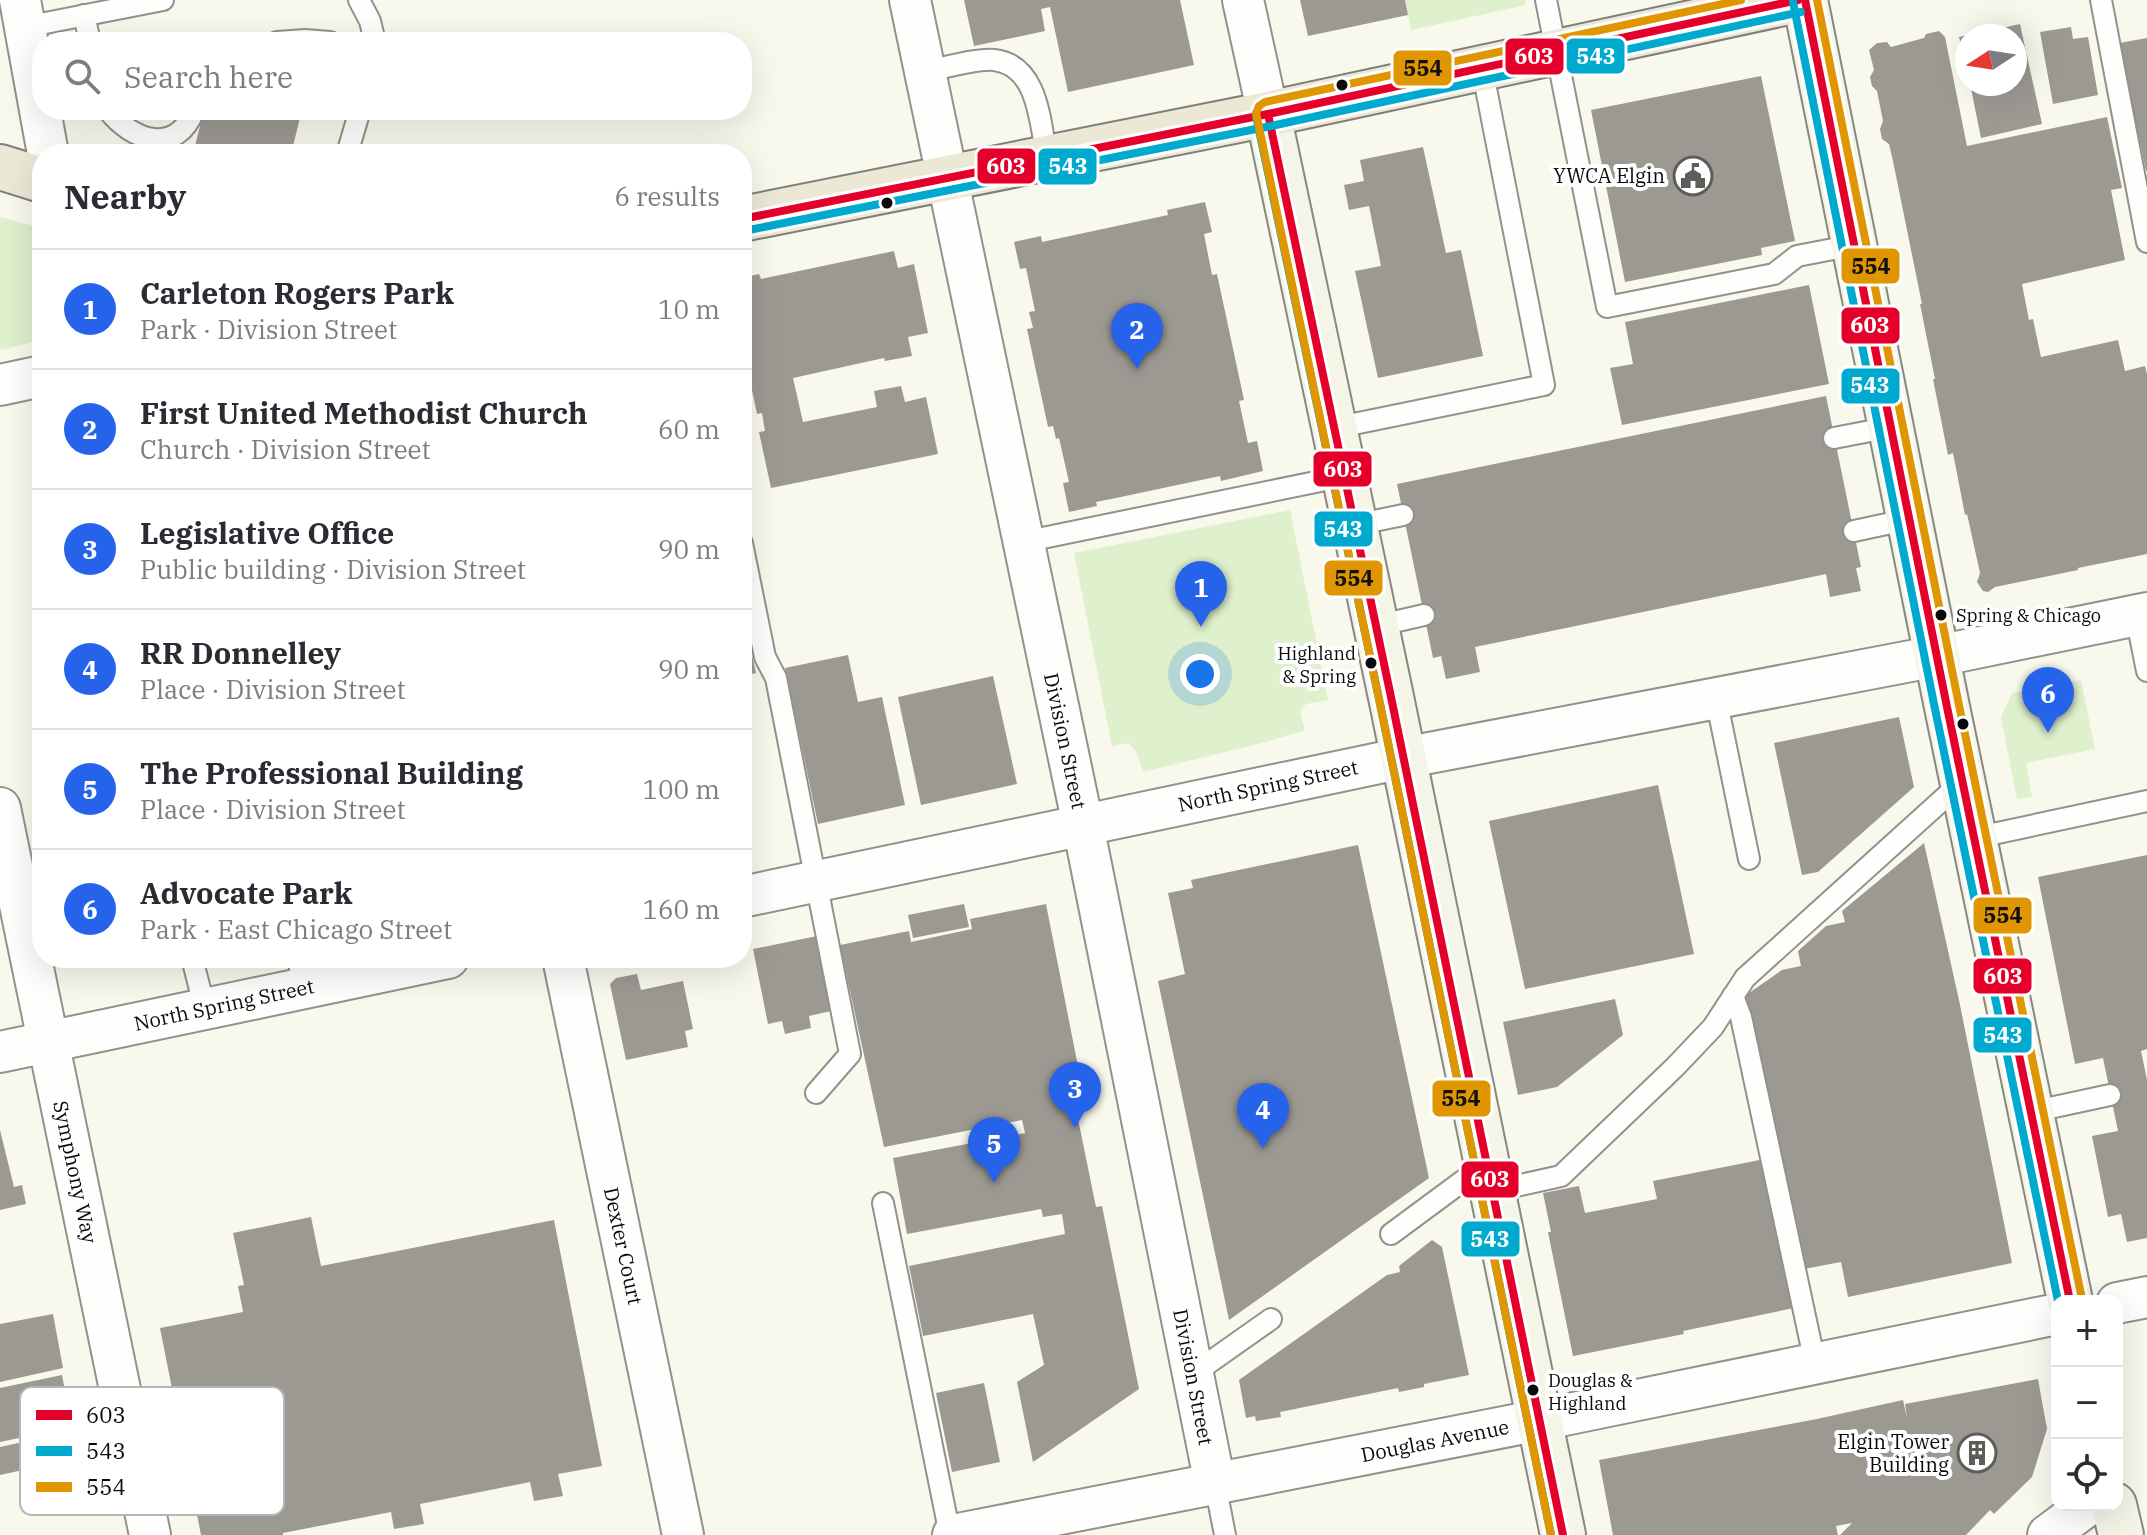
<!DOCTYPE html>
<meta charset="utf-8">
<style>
body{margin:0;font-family:"IBM Plex Serif",serif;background:#f2f2f3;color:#2b2b33}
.controls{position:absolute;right:24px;bottom:24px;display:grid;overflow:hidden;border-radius:16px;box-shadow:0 8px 32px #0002}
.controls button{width:72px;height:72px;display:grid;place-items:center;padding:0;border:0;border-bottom:2px solid #e1e1e2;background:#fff;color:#2b2b33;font:40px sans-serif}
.compass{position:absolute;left:1955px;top:24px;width:72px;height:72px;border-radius:50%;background:#fff;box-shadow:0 8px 32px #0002;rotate:258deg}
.you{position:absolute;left:1200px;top:674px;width:28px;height:28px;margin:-20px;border:6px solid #fff;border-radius:50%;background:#1a73e8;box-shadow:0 0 0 12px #1a73e833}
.badge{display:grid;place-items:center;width:52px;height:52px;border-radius:50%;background:#2563eb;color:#fff;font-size:26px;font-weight:700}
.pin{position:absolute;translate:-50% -66px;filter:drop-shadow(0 2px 4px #0008)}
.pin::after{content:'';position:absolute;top:42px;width:28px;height:24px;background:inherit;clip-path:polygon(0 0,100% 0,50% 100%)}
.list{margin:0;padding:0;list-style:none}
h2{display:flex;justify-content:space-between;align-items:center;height:104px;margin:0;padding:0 32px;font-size:34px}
h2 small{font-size:26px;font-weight:400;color:#7c7c81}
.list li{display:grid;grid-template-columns:52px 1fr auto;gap:24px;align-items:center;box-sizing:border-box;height:120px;padding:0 32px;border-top:2px solid #e1e1e2}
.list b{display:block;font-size:30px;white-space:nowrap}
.list p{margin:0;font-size:26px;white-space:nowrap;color:#7c7c81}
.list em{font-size:26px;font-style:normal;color:#7c7c81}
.icon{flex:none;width:44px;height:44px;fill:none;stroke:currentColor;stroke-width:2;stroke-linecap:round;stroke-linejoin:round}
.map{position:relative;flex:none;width:2147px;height:1535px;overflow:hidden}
.search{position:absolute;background:#fff;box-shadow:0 8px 32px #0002;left:32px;top:32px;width:720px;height:88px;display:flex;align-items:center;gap:20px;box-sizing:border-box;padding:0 28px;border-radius:32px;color:#7c7c81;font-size:30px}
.panel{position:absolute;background:#fff;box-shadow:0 8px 32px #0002;left:32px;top:144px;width:720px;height:824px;border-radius:32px}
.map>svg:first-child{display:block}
</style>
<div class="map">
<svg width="2147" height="1535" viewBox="0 0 2147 1535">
<rect width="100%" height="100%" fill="#f9f8ed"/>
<g fill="#def0cc">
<path d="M1405,0h120l1,5 -115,25z"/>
<path d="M0,217l42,11v112l-42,10z"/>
<path d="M1290,510l38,190 -22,4 -6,8 5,18 -39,12 -123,30c-4,-12 -5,-21 -15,-29l-16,3 -38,-193z"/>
<path d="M2081,680l14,69 -69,14 6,34 -15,2 -16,-82 11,-24z"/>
</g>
<g fill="#9c9993">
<path d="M964,0h216l14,65 -126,27 -18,-85 -9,2 4,22 -71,15z"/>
<path d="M1300,0h105l3,15 -100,21z"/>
<path d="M2020,24l22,100 -61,14 -11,-54h45v-48l-45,-1z"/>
<path d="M2071,27l2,12 15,-2 10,58 -45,9 -13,-72z"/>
<path d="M1939,31l6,6 22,109 140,-29 15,71 -11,2 14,70 -103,24 7,36 4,-1 8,38 77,-17 7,31 20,-5 2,8v180l-69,14v2l-83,17 -7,5 -5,-1 -6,-9 3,-9 -13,-59 -2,1 -12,-62 -5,2 -15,-76h2l-15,-75h2l-29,-143 -4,-17 -7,-5 -2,-10 3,-8 -6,-30 -5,-5 -2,-9 4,-7 -5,-20 8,-7 10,-1 4,5 33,-9 2,-4z"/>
<path d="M1967,35v30h-1l-7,-28z"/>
<path d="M2147,38v133h-1l-27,-128z"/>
<path d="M1761,76l34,165 -34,7 1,7 -137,27 -34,-172z"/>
<path d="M204,110h98l-11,44h-98z"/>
<path d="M1423,147l23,106 15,-3 22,106 -105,22 -23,-107 26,-5 -12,-60 -20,4 -5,-25 20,-4 -4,-21z"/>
<path d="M1205,202l7,30 -8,2 8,41 5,-1 27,126 -5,1 9,42 9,-2 6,30 -42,10 -1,-5 -104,22 -20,4 1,4 -28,6 -6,-29 6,-1 -10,-44 -3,1 -3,-13 -5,1 -21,-98 6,-1 -4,-16 6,-1 -9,-43 -6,1 -6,-27 27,-6 1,6 126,-27 -1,-5z"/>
<path d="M894,251l4,17 16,-4 14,69 -20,4 4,19 -27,5 -1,-3 -91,20 10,44 74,-15 -3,-16 27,-5 4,16 21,-5 12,57 -167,34 -12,-56 6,-1 -3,-18 -5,1 -15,-71v-65l17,-4 2,5z"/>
<path d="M1809,285l20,99 -207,41 -12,-57 23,-4 -8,-42z"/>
<path d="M1826,396l35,171 -5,1 5,23 -31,6 -4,-23 -351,73 5,25 -34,7 -5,-23 -8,2 -36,-174z"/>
<path d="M742,610l14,63 -14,3z"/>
<path d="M42,625v25h-1l-5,-23z"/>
<path d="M848,655l10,47 24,-5 23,108 -87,19 -33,-156z"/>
<path d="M993,676l24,108 -96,21 -23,-108z"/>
<path d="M1899,717l15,70 -96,85 -16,3 -28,-132z"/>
<path d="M1658,785l36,169 -169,35 -36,-168z"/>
<path d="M1924,843l35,157 53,263 -164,34 -7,-35 -37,7 -58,-274 36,-25 19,-4 -3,-15 28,-25 19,-4 -3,-11z"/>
<path d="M1358,845l71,333 -200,142 -71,-339 27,-7 -17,-81 25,-5 -2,-8z"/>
<path d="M2147,855v194l-6,2 6,29v158l-20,4 -6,-28 -13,3 -16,-81 26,-5 -15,-73 -28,6 -37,-187z"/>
<path d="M964,904l5,23 -56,11 -5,-23z"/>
<path d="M1046,904l39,198 -10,2 21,103 6,-1 37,183 -106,73 -16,-80 27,-17 -11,-51 -110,22 -14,-70 156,-32 -3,-20 -19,3 -2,-8 -134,25 -14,-76 132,-25 -3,-13 -138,27 -44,-202 69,-14 2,11 61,-13 -2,-10z"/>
<path d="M817,936l14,75 -22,5 2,12 -26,6 -3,-13 -14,3 -15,-75z"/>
<path d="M637,974l4,16 42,-9 10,48 -8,2 3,16 -62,13 -16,-76 6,-6z"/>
<path d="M1615,999l8,36 -66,52 -39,8 -15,-73z"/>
<path d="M0,1130l14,57 8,-2 4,19 -26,6z"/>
<path d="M1765,1159l29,149 -111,23 1,3 -111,22 -25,-124h3l-8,-39 36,-7 6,27 72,-14 -4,-18z"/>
<path d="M311,1217l10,49 233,-46 48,246 -44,8 5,22 -29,5 -4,-19 -110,22 4,20 -30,5 -3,-17 -108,21v2h-82l-41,-207 83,-16 -5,-26 6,-1 -11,-52z"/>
<path d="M1432,1240l10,7 27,128 -45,9v3l-25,5 -1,-4 -118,24 1,5 -25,4 -1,-5 -9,2 -7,-38 148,-105 13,-3 -1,-6z"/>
<path d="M53,1314l10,54 -63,14v-58z"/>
<path d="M62,1375l10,52 -72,15v-54z"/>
<path d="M2038,1379l9,50 -15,48 -38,37 -4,-4 -24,25h-126l12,-12 -16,3 2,9h-225l-14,-75 218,-41 86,-19 4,19 -2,-15z"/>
<path d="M984,1383l16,79 -48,10 -16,-79z"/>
<path d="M77,1430l6,27 -83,18v-28z"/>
</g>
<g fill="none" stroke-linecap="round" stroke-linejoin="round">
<defs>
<g id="lane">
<path d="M359,0l11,21 5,21"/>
<path d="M1546,0l61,307 167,-33 23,-18 57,-11"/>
<path d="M2101,0l46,242"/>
<path d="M84,15l6,27"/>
<path d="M25,27l138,-27"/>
<path d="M277,42l28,-2 25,2"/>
<path d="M925,72c18,-4 52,-14 69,-12 45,5 46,64 53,98"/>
<path d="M108,110c24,31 69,46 86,0"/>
<path d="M347,154l13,-44"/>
<path d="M1334,428l210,-43 -62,-317"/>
<path d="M1834,438l57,-11"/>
<path d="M1355,525l48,-10"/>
<path d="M1854,531l56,-12"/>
<path d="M1023,542l322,-66"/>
<path d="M742,543l23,114 11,21 74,376 -34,39"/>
<path d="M2136,616l11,55"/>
<path d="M1376,626l48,-11"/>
<path d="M1716,698l33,161"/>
<path d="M1974,838l173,-37"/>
<path d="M192,958l13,51"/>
<path d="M298,958l6,30"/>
<path d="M1733,996l8,21 74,346"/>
<path d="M2031,1112l79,-17"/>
<path d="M1493,1191l68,-15 114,-109 38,-40 32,-49 217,-196"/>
<path d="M883,1203l67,332"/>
<path d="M1391,1234l96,-71"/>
<path d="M1193,1374l78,-55"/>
<path d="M1215,1484l10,51"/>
</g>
<g id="street">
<path d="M20,0l28,154"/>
<path d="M910,0l173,825 132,659"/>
<path d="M1243,0l25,114"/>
<path d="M0,385l42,-9"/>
<path d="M0,808l150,727"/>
<path d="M742,897l661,-139 534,-102 210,-43"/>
<path d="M563,958l120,577"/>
<path d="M0,1052l448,-94"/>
<path d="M2117,1303l30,-6"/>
<path d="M953,1535l587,-115 517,-106"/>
<path d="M2048,1535l40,-30"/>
</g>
<g id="secondary">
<path d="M1805,0l142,707 123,594"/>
<path d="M1268,114l123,583 172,838"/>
<path d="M2114,1505l7,30"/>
</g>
<g id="primary">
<path d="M0,167l42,13"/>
<path d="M742,219l526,-105 530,-114"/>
</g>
</defs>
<use href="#lane" stroke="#92918c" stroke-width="24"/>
<use href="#street" stroke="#92918c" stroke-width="44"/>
<use href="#secondary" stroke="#888883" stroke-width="48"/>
<use href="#primary" stroke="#7f7e7a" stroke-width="48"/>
<use href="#lane" stroke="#fefefc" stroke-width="20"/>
<use href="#street" stroke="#fefefc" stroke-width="40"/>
<use href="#secondary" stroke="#f4f4e7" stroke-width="44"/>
<use href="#primary" stroke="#ebe9d6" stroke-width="44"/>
<defs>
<g id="bus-1">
<path d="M1805,0l142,707 123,594"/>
<path d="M1268,114l123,583 172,838"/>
<path d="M742,219l526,-105 530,-114"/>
</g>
<g id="bus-2">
<path d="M1793,2l142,707 123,592"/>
<path d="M1256,116l123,583 172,836"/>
<path d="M744,231l527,-105 530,-114"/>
</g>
<g id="bus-3">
<path d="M1817,0l142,705 123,594"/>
<path d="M1551,1535l-172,-836 -123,-586 3,-7 6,-4 476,-102"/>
</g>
</defs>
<use href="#bus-1" stroke="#fff" stroke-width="14"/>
<use href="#bus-2" stroke="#fff" stroke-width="14"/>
<use href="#bus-3" stroke="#fff" stroke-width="14"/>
<use href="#bus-1" stroke="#e4002b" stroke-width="8"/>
<use href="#bus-2" stroke="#00a9ce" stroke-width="8"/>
<use href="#bus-3" stroke="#df9601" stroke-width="8"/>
</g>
<defs>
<symbol id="civic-ring" viewBox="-11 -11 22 22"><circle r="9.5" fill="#fff" stroke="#5e5d59" stroke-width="1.5"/><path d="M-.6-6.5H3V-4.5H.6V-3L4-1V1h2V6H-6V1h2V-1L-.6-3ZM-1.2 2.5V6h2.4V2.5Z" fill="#5e5d59"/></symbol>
<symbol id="building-ring" viewBox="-11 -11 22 22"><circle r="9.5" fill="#fff" stroke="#5e5d59" stroke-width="1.5"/><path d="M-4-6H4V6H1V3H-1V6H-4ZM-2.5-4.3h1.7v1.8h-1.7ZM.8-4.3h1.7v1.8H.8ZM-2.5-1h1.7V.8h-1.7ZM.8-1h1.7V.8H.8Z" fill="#5e5d59"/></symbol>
</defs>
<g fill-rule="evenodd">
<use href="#civic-ring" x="1671" y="154" width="44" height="44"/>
<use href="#building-ring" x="1955" y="1431" width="44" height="44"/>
</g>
<g fill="#0a0a0a" stroke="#fff" stroke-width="3">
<circle cx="1342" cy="85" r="7"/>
<circle cx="887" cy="203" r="7"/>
<circle cx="1941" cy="615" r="7"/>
<circle cx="1371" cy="663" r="7"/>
<circle cx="1963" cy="724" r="7"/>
<circle cx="1533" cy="1390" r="7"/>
</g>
<g text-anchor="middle" stroke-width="8" stroke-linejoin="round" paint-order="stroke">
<g font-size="18" fill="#0a0a0a" stroke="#fff" text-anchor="start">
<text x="1956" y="622">Spring &amp; Chicago</text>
<text x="1356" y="660" text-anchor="end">Highland<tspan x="1356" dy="23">&amp; Spring</tspan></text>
<text x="1548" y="1387">Douglas &amp;<tspan x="1548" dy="23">Highland</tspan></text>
</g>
<g font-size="20" fill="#0a0a0a" stroke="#fff" text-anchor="end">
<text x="1665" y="183">YWCA Elgin</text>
<text x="1949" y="1449">Elgin Tower<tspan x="1949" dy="23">Building</tspan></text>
</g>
<g font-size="20" fill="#0a0a0a" stroke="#fff">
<text transform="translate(1065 741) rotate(78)" y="7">Division Street</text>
<text transform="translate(1268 786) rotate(-12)" y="7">North Spring Street</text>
<text transform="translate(224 1005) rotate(-12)" y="7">North Spring Street</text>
<text transform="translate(75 1172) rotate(78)" y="7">Symphony Way</text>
<text transform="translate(623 1246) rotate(78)" y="7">Dexter Court</text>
<text transform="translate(1193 1377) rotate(79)" y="7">Division Street</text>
<text transform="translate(1435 1441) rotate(-11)" y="7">Douglas Avenue</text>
</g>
</g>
<rect x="20" y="1387" width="264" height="128" rx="12" fill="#fff" stroke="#b6b6b6" stroke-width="2"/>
<rect x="36" y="1410" width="36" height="10" fill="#e4002b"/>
<rect x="36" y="1446" width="36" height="10" fill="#00a9ce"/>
<rect x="36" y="1482" width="36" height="10" fill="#df9601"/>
<g font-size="22" fill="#0a0a0a">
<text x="86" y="1423">603</text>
<text x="86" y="1459">543</text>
<text x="86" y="1495">554</text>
</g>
<g stroke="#fff" stroke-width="3">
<rect x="1565" y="37" width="61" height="38" rx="8" fill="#00a9ce"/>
<rect x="1504" y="37" width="61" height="39" rx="8" fill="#e4002b"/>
<rect x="1392" y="49" width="61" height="38" rx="8" fill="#df9601"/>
<rect x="976" y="147" width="61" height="38" rx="8" fill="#e4002b"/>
<rect x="1037" y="147" width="61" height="39" rx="8" fill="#00a9ce"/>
<rect x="1840" y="247" width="61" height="38" rx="8" fill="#df9601"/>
<rect x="1840" y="306" width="61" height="39" rx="8" fill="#e4002b"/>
<rect x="1840" y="367" width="61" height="38" rx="8" fill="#00a9ce"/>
<rect x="1312" y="450" width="61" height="38" rx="8" fill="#e4002b"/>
<rect x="1313" y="510" width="61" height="38" rx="8" fill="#00a9ce"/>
<rect x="1323" y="559" width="61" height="38" rx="8" fill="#df9601"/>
<rect x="1972" y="896" width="61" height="39" rx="8" fill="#df9601"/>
<rect x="1972" y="957" width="61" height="38" rx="8" fill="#e4002b"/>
<rect x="1972" y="1016" width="61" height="38" rx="8" fill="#00a9ce"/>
<rect x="1431" y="1079" width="61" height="39" rx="8" fill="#df9601"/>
<rect x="1460" y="1160" width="60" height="39" rx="8" fill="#e4002b"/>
<rect x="1460" y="1220" width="61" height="38" rx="8" fill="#00a9ce"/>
</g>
<g font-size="22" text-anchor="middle" font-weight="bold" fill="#fff">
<text x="1596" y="64">543</text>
<text x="1534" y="64">603</text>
<text x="1006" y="174">603</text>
<text x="1068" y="174">543</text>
<text x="1870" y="333">603</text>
<text x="1870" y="393">543</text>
<text x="1343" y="477">603</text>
<text x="1343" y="537">543</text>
<text x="2003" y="984">603</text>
<text x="2003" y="1043">543</text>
<text x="1490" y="1187">603</text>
<text x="1490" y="1247">543</text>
</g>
<g font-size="22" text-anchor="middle" font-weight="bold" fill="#111">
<text x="1423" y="76">554</text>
<text x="1871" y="274">554</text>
<text x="1354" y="586">554</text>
<text x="2003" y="923">554</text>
<text x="1461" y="1106">554</text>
</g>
</svg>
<div class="controls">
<button>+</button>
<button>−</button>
<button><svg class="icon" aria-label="locate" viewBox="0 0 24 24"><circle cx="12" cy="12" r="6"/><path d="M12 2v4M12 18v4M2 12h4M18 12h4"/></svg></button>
</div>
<svg class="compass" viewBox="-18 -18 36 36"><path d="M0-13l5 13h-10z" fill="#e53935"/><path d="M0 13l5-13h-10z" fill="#7c7c81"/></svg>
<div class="you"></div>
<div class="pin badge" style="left:1201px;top:627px">1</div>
<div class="pin badge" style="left:1137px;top:369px">2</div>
<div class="pin badge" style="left:1075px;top:1128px">3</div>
<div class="pin badge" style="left:1263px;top:1149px">4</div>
<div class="pin badge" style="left:994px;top:1183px">5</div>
<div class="pin badge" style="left:2048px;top:733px">6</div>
<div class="search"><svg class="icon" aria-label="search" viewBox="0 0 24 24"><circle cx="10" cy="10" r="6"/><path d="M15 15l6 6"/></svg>Search here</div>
<section class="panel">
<h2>Nearby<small>6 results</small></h2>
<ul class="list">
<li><span class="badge">1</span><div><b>Carleton Rogers Park</b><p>Park · Division Street</p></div><em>10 m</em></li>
<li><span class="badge">2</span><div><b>First United Methodist Church</b><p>Church · Division Street</p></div><em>60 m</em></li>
<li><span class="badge">3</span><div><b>Legislative Office</b><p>Public building · Division Street</p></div><em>90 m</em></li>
<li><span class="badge">4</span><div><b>RR Donnelley</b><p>Place · Division Street</p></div><em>90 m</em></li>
<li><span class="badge">5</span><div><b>The Professional Building</b><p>Place · Division Street</p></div><em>100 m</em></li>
<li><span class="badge">6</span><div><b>Advocate Park</b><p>Park · East Chicago Street</p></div><em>160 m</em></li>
</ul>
</section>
</div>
